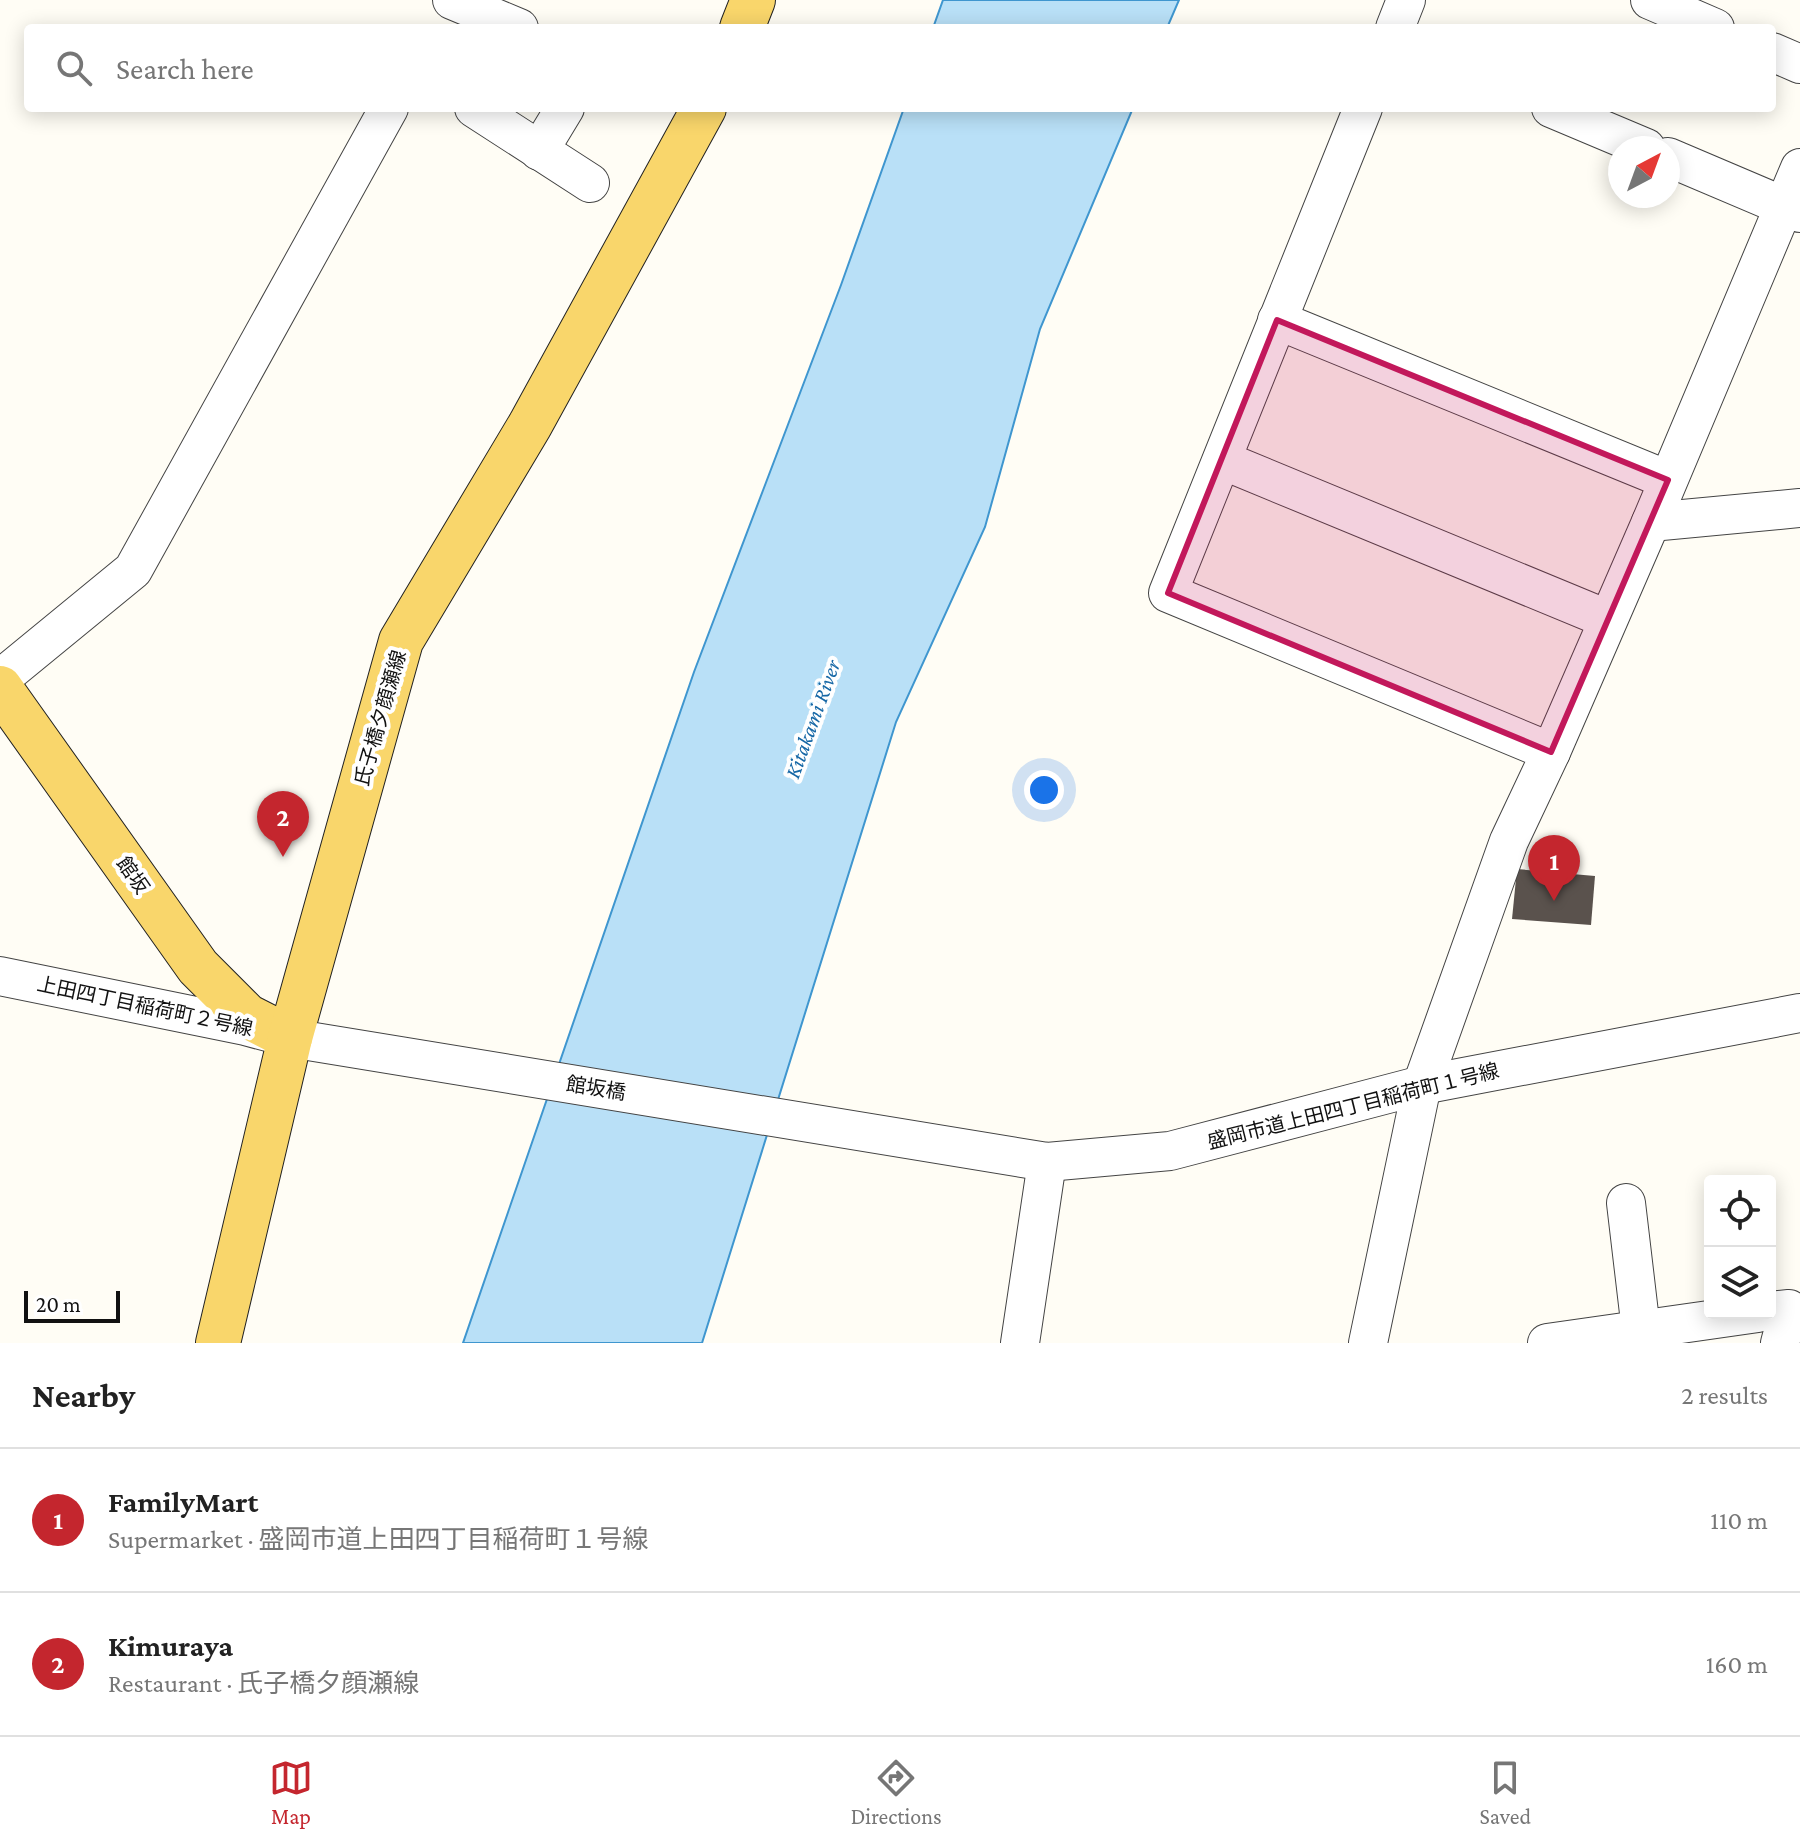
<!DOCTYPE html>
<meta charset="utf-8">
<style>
body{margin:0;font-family:"Crimson Pro","Noto Sans JP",serif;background:#f2f2f2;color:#222}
.controls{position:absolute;right:24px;bottom:24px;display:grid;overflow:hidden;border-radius:8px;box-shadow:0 4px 20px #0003}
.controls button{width:72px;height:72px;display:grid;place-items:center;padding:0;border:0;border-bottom:2px solid #e0e0e0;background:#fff;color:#222;font:40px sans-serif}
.compass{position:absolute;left:1608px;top:136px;width:72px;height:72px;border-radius:50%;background:#fff;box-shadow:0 4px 20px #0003;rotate:41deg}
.scale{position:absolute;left:24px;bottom:20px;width:96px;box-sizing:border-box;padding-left:8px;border:4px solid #111;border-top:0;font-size:22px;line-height:28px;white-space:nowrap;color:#111;-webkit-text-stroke:6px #fff;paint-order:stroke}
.you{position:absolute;left:1044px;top:790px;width:28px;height:28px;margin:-20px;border:6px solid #fff;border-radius:50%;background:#1a73e8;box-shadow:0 0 0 12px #1a73e833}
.badge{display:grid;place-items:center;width:52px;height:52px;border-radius:50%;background:#c4262e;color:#fff;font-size:26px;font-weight:700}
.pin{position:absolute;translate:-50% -66px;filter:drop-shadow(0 2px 4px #0008)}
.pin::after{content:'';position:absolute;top:42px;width:28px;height:24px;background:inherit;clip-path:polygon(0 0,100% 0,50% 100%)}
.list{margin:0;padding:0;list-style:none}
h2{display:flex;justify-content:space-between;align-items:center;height:104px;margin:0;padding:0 32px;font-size:34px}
h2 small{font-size:26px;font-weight:400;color:#767676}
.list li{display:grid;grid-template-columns:52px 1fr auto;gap:24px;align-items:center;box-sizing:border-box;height:144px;padding:0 32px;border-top:2px solid #e0e0e0}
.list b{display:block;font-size:30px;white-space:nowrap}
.list p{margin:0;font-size:26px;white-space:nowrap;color:#767676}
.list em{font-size:26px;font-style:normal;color:#767676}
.icon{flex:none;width:44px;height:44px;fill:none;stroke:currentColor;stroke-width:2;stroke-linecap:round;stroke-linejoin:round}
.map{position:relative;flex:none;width:1800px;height:1343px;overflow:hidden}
.search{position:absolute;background:#fff;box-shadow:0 4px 20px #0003;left:24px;right:24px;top:24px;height:88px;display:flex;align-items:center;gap:20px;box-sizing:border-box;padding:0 28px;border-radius:8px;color:#767676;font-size:30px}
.sheet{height:392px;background:#fff}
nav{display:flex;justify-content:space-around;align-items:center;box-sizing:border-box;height:112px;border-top:2px solid #e0e0e0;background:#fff;font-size:22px;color:#767676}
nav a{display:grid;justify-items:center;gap:4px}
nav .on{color:#c4262e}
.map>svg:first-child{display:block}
</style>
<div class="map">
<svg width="1800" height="1343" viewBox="0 0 1800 1343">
<rect width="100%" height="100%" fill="#fffdf5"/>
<g fill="#b9e0f7" stroke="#3f96cf" stroke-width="2">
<path d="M943,0h236l-12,28h-234z"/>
<path d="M904,108h229l-93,221 -55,198 -89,195 -194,621h-239l231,-671 147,-387z"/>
</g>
<path fill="#5a524d" d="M1517,869l78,7 -4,49 -79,-6z"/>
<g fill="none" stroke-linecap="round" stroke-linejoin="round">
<defs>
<g id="minor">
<path d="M452,0l67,28"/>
<path d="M1650,0l65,28"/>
<path d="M1395,28l11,-28"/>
<path d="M1772,52l28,12"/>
<path d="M474,108l116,75"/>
<path d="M1363,108l-195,485 383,159"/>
<path d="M1551,108l95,40"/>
<path d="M539,151l26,-43"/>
<path d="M1668,157l132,56"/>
<path d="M1277,320l391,160"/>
<path d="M1222,460l385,159"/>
<path d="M1651,522l149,-14"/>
<path d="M0,679l133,-109 256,-462"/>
<path d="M0,976l245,50 45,12 757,124 123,-11 252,-66 378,-72"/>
<path d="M1626,1203l15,127"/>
<path d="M1770,1311l19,-2 -9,34"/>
<path d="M1020,1343l27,-181"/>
<path d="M1368,1343l54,-258 87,-244 42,-89 100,-230 149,-354"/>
<path d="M1547,1343l211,-30"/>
</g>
<g id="major">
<path d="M742,28l11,-28"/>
<path d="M0,688l198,279 49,49 43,22"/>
<path d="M218,1343l72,-305 111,-397 129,-216 174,-317"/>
</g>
</defs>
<use href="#minor" stroke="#444" stroke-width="40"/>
<use href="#major" stroke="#222" stroke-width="46"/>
<use href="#minor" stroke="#fff" stroke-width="38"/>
<use href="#major" stroke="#f9d66b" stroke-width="44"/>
</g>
<path fill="#c2185b" fill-opacity="0.2" stroke="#c2185b" stroke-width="6" stroke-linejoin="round" d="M1277,320l391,160 -117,272 -383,-159z"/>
<g text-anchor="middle" stroke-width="8" stroke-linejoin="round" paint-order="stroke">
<g font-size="20" fill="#111" stroke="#fff">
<text transform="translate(380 718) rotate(-74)" y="7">氏子橋夕顔瀬線</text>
<text transform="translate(133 875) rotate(55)" y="7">館坂</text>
<text transform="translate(145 1006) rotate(12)" y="7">上田四丁目稲荷町２号線</text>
<text transform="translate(596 1088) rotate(9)" y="7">館坂橋</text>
<text transform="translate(1353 1106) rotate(-14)" y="7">盛岡市道上田四丁目稲荷町１号線</text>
</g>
<g font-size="22" font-style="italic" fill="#1768a6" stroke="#fff">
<text transform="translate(812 719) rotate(-70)" y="8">Kitakami River</text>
</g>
</g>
</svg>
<div class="controls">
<button><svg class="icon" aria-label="locate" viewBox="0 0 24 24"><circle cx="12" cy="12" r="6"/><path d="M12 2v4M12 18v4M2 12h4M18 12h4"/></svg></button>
<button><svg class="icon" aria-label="layers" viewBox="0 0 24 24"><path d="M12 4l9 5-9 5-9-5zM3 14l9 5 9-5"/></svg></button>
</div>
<svg class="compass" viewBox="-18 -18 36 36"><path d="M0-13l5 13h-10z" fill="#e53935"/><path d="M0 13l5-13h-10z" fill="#767676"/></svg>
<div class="scale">20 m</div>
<div class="you"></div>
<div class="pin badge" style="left:1554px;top:901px">1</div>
<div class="pin badge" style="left:283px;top:857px">2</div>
<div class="search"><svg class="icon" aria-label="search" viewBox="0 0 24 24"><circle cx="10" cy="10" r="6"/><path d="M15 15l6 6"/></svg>Search here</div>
</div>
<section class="sheet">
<h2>Nearby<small>2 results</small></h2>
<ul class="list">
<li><span class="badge">1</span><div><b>FamilyMart</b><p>Supermarket · 盛岡市道上田四丁目稲荷町１号線</p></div><em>110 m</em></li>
<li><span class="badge">2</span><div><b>Kimuraya</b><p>Restaurant · 氏子橋夕顔瀬線</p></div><em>160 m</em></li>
</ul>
</section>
<nav>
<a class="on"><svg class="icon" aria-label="map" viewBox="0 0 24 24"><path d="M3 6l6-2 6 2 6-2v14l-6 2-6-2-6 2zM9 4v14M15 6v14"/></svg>Map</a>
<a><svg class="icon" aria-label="directions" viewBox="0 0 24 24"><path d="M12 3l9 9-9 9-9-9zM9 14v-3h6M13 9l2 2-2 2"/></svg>Directions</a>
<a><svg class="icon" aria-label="saved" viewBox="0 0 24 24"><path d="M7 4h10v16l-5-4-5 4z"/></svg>Saved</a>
</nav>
